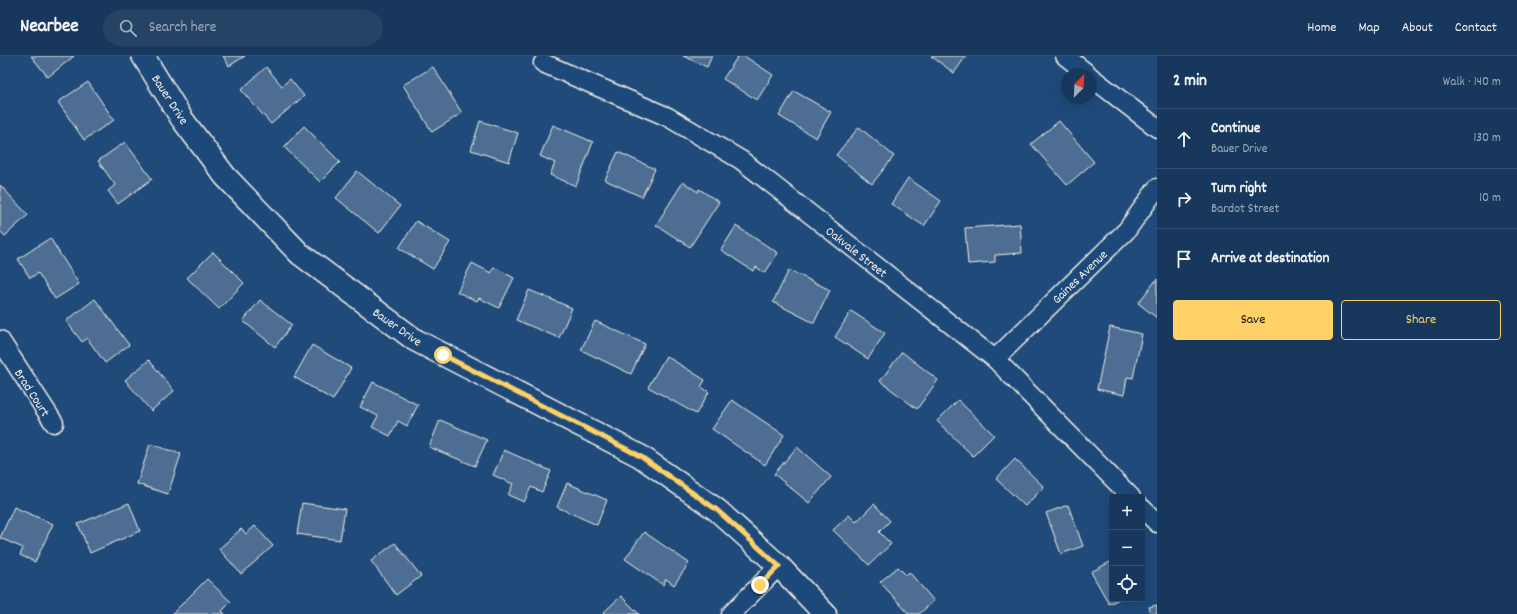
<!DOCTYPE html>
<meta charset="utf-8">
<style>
body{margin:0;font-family:Dekko,sans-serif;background:#244365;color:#f1f3f6}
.controls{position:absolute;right:12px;bottom:12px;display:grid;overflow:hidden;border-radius:4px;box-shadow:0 4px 16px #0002}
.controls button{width:36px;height:36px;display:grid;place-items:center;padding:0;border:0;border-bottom:1px solid #365272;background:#17385c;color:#f1f3f6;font:20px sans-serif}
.compass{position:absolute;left:1061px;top:12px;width:36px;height:36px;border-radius:50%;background:#17385c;box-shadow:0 4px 16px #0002;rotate:24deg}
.stop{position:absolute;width:12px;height:12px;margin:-9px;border:3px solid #ffd166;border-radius:50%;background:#fff}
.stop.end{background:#ffd166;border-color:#fff;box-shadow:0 1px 4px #0008}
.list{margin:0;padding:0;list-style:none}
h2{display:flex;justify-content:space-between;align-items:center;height:52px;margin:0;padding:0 16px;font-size:17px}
h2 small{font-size:13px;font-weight:400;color:#9eacbb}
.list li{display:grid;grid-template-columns:26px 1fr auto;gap:12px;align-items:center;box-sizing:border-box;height:60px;padding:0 16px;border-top:1px solid #365272}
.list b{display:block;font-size:15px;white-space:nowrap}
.list p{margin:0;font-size:13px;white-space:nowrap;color:#9eacbb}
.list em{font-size:13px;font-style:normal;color:#9eacbb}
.actions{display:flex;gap:8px;padding:12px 16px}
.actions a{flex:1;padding:9px 0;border:1px solid #ffd166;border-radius:4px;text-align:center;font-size:14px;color:#ffd166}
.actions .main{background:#ffd166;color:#111}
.icon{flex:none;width:22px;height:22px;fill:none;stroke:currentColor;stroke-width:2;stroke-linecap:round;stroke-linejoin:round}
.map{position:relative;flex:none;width:1157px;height:558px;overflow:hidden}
header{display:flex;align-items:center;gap:24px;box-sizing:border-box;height:56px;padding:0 20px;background:#17385c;border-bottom:1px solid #365272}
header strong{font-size:19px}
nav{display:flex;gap:22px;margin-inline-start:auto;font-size:14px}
.search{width:280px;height:36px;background:#244365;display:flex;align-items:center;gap:10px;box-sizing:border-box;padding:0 14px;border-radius:22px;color:#9eacbb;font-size:15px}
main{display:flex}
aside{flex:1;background:#17385c}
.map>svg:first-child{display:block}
</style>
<header>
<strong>Nearbee</strong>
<div class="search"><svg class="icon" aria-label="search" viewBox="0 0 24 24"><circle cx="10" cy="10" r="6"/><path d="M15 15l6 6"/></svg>Search here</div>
<nav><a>Home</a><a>Map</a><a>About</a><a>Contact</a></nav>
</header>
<main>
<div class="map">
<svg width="1157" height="558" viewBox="0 0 1157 558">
<rect width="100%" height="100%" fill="#1f4a7a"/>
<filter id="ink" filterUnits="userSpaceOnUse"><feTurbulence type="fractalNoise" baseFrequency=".025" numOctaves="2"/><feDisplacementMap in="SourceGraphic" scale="8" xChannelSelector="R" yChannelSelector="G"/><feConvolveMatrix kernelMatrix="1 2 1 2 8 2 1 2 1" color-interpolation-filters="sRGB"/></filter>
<g filter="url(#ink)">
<g fill="#4d6e92" stroke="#f4f1e8">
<path d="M31,0h43l-26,21z"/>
<path d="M223,0h22l-16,10z"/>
<path d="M683,0h29l-5,11z"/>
<path d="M738,0h6l29,19 -16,25 -34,-21z"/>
<path d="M931,0h35l-12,17z"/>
<path d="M266,11l16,19 8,-7 14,17 -33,28 -30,-34z"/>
<path d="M433,11l29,46 -30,19 -29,-47z"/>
<path d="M88,26l26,38 -30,20 -26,-38z"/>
<path d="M794,35l37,21 -15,26 -37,-22z"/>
<path d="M480,65l38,12 -9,29 -38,-12z"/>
<path d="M1059,65l35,41 -27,23 -36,-41z"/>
<path d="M553,69l40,17 -17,44 -26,-11 5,-12 -15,-7z"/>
<path d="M304,70l36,36 -20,20 -36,-35z"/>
<path d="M859,71l35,29 -22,28 -36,-29z"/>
<path d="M125,86l27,37 -34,25 -10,-13 7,-6 -17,-24z"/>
<path d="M618,96l37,17 -13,28 -37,-17z"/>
<path d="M357,115l43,35 -21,27 -43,-35z"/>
<path d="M908,122l33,23 -17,25 -33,-22z"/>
<path d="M683,126l15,10 1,-3 20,13 -29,45 -34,-22z"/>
<path d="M0,129l28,30 -23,21 -5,-5z"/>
<path d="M416,165l34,21 -17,27 -34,-21z"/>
<path d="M1020,168l2,29 -27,2v7l-27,2 -3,-36z"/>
<path d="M736,170l42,27 -13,20 -9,-6 -3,4 -32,-21z"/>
<path d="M50,182l29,46 -24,15 -17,-26 -8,5 -12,-19z"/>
<path d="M213,196l31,31 -25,26 -32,-31z"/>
<path d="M472,207l19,10 3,-6 20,11 -15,30 -20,-10 -2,3 -20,-9z"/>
<path d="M789,214l41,20 -16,33 -41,-21z"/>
<path d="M1157,223v39l-19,-15z"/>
<path d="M529,234l43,18 -13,30 -43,-18z"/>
<path d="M95,243l34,46 -24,18 -18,-25 -5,4 -16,-21z"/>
<path d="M260,244l32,25 -17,22 -32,-26z"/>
<path d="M851,255l34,22 -17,26 -33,-22z"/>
<path d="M595,265l50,23 -14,30 -50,-24z"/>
<path d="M1110,271l32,7 -9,44 -6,-1 -3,18 -27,-6z"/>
<path d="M312,289l39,23 -18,32 -39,-23z"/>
<path d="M902,296l36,28 -21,29 -37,-28z"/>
<path d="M666,300l39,24 -4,7 8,5 -13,22 -48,-27z"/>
<path d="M149,304l25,31 -23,20 -26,-31z"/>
<path d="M373,326l45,23 -11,21 -9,-5 -8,15 -18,-9 6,-11 -18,-9z"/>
<path d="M732,344l52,35 -19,30 -53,-36z"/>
<path d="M958,344l36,35 -21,21 -36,-35z"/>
<path d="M440,364l47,20 -12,26 -46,-19z"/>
<path d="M150,388l31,10 -13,40 -31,-10z"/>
<path d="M797,391l34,30 -22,26 -35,-29z"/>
<path d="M504,394l47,21 -9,21 -11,-5 -7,15 -16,-7 5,-11 -20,-9z"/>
<path d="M1015,403l29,28 -19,19 -29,-27z"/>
<path d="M567,427l40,17 -10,25 -40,-18z"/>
<path d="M129,447l11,28 -50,22 -12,-29z"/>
<path d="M302,447l43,6 -5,31 -43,-6z"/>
<path d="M874,448l16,17 -11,11 12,12 -22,21 -36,-35 16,-15 7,7z"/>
<path d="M1068,449l15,41 -22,8 -15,-41z"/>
<path d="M14,451l39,17 -18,38 -15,-7 3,-7 -23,-10z"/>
<path d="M255,470l18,20 -32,28 -22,-25 22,-20 5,5z"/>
<path d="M644,476l45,31 -15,22 -8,-6 -3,6 -38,-26z"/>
<path d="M395,487l26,33 -25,19 -25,-34z"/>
<path d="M1112,505v38h7l-10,5 -18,-32z"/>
<path d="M898,511l8,8 3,-3 25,29 -15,13h-10l-29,-32z"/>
<path d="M207,523l24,23 -9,9 3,3h-53z"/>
<path d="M621,540l18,18h-37z"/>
<path d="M1157,549v9h-6l-2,-7z"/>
</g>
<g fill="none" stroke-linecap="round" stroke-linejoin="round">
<defs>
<g id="street">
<path d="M1065,0l23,18"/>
<path d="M543,7l125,54 73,43 254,199 136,138"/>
<path d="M1091,21l66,51"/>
<path d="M0,284l54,83"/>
<path d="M995,303l132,-129 30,-42"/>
<path d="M1142,452l15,15"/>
<path d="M731,558l48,-48"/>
</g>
<path id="secondary" d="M143,0l39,63 43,57 75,78 115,86 225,116 77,54 62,56 46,48"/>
</defs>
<use href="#street" stroke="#f4f1e8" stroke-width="21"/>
<use href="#secondary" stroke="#f4f1e8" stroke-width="25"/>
<use href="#street" stroke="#1f4a7a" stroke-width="18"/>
<use href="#secondary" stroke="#1f4a7a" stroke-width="22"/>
</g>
</g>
<g fill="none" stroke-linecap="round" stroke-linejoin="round" filter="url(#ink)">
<path stroke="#ffd166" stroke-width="5" d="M443,299l197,101 77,54 62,56 -19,19"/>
</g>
<g text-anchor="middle" stroke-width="3" stroke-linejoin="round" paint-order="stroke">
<g font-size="13" fill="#f4f1e8" stroke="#1f4a7a">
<text transform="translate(171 43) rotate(57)" y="5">Bauer Drive</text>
<text transform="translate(857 195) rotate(38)" y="5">Oakvale Street</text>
<text transform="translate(1079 220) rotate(-44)" y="5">Gaines Avenue</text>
<text transform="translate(398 270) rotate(35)" y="5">Bauer Drive</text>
<text transform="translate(33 336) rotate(57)" y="5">Brad Court</text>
</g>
</g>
</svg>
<div class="controls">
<button>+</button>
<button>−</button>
<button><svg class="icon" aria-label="locate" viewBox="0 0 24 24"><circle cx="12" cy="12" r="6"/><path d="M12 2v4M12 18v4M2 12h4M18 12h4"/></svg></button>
</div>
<svg class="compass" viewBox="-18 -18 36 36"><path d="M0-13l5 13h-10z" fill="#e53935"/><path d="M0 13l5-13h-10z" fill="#9eacbb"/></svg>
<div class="stop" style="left:443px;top:299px"></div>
<div class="stop end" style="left:760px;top:529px"></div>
</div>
<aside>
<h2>2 min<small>Walk · 140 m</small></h2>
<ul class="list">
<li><svg class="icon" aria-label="ahead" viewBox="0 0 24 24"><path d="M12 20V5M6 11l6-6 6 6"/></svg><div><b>Continue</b><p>Bauer Drive</p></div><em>130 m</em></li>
<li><svg class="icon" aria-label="right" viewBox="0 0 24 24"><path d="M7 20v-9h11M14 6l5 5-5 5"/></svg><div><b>Turn right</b><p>Bardot Street</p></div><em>10 m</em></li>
<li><svg class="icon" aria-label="arrive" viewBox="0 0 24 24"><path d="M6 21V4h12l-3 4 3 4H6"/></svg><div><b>Arrive at destination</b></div></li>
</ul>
<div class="actions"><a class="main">Save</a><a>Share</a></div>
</aside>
</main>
